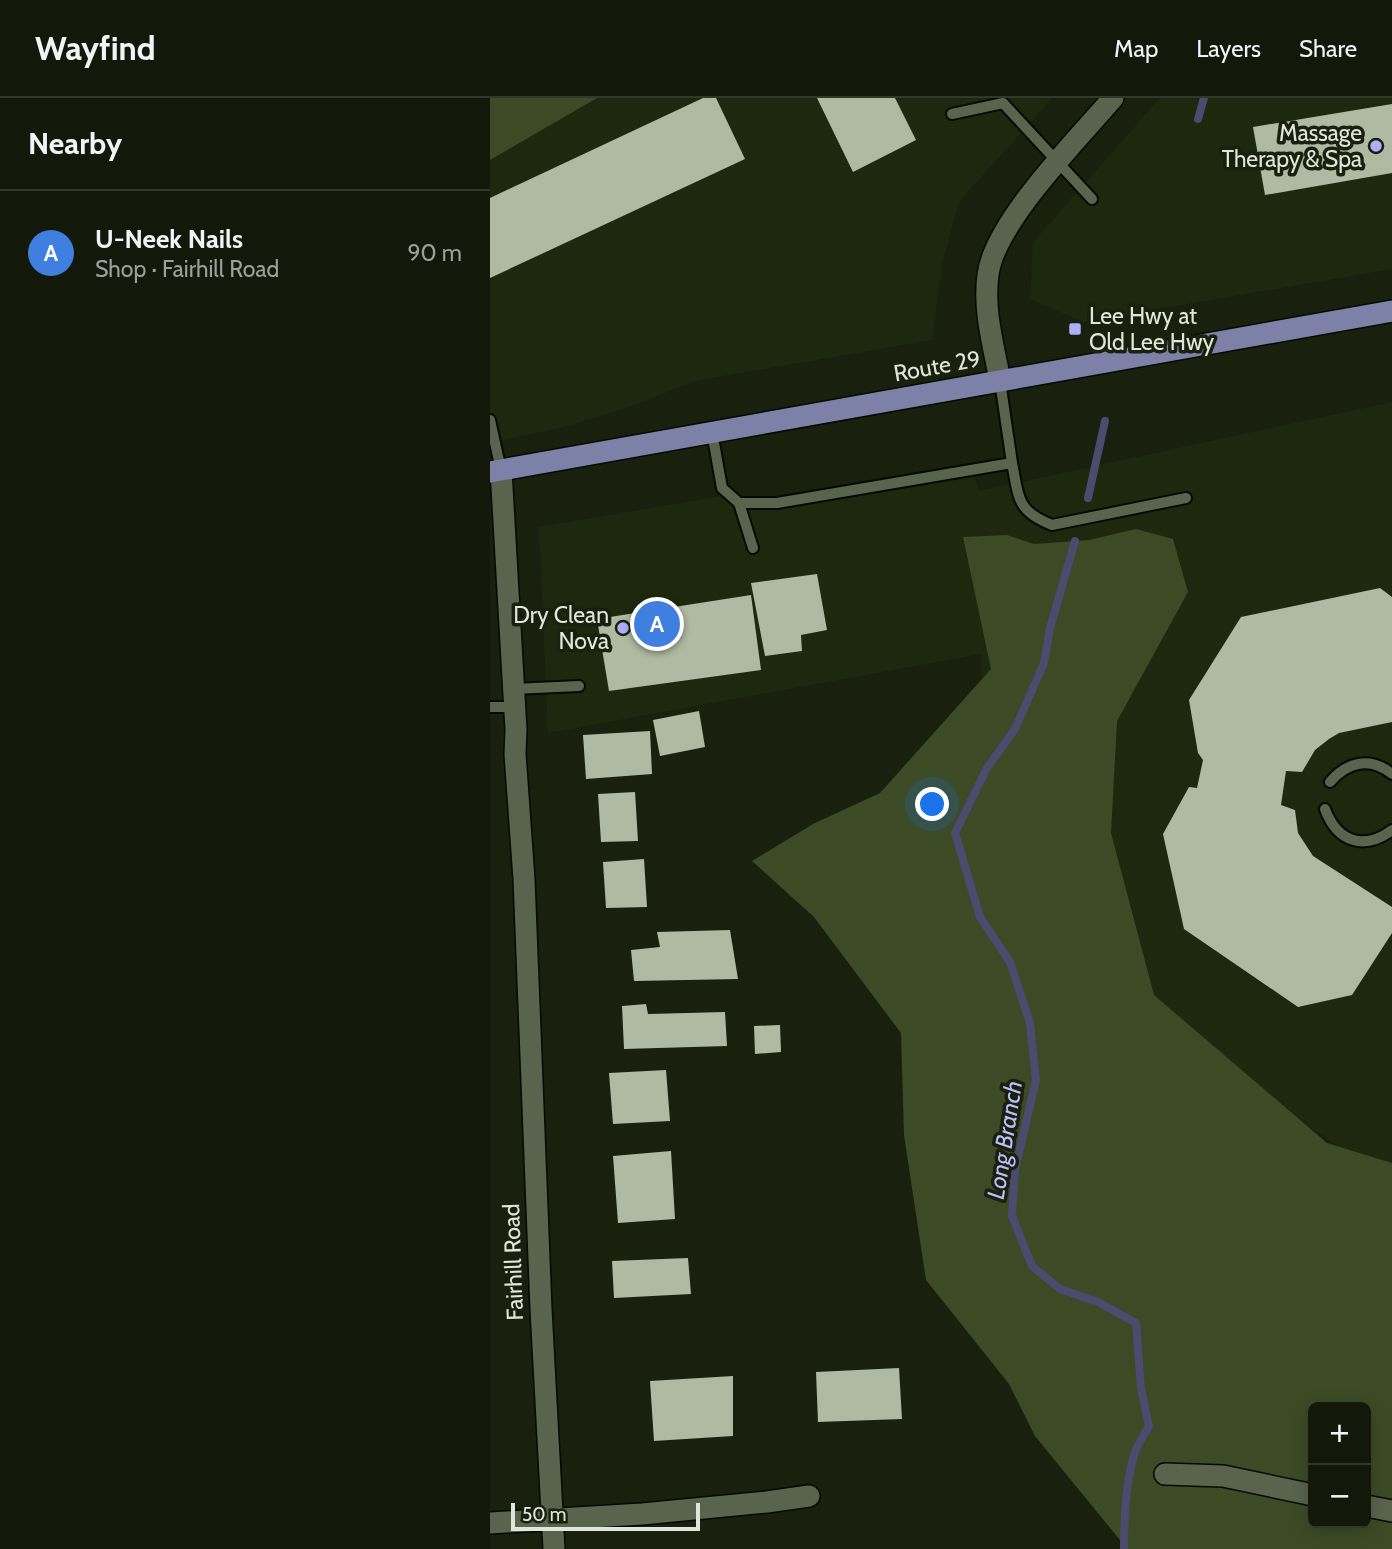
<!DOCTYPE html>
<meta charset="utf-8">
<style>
body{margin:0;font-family:Cabin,sans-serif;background:#1c2113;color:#f1f3f6}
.controls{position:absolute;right:21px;bottom:21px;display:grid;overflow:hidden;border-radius:10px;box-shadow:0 4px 18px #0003}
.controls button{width:63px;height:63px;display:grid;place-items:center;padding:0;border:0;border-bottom:2px solid #32372b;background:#13180a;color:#f1f3f6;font:35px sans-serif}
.scale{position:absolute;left:21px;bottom:18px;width:189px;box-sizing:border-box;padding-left:7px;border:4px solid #e0e6d9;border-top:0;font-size:19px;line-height:24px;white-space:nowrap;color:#e0e6d9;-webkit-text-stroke:5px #19200d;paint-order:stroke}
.you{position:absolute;left:443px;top:707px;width:24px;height:24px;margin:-18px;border:5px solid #fff;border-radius:50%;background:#1a73e8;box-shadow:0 0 0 10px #1a73e833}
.badge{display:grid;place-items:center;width:46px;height:46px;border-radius:50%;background:#1a73e8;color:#fff;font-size:23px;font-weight:700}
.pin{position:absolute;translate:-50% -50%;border:4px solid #fff;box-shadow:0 2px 7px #0006}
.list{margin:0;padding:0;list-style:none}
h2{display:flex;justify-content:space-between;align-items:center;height:91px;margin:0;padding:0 28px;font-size:30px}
h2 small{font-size:23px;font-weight:400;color:#9da09c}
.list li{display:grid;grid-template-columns:46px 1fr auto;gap:21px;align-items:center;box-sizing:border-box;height:126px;padding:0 28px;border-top:2px solid #32372b}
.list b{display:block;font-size:26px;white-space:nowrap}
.list p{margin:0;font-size:23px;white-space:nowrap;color:#9da09c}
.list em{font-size:23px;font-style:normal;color:#9da09c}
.map{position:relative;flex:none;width:902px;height:1451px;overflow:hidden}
header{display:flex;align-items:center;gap:42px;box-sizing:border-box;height:98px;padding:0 35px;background:#13180a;border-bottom:2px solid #32372b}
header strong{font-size:33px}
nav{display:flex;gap:38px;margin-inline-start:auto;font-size:24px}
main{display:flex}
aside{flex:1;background:#13180a}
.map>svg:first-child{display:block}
</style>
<header>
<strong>Wayfind</strong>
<nav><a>Map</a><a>Layers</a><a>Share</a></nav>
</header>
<main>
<aside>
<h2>Nearby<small></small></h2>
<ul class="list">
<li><span class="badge" style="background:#3f7fe0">A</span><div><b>U-Neek Nails</b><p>Shop · Fairhill Road</p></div><em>90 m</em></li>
</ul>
</aside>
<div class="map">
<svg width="902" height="1451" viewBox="0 0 902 1451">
<rect width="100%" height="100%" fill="#19200d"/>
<g fill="#1e280e">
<path d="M92,0h470l-93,104 -17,62 -10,76 -237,41 -65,26 -66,20 -74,16v-297z"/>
<path d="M670,0h232v171l-309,53 -53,-23 3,-57z"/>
<path d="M902,304v780l-406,-271 -5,-257 -433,79 -9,-206 194,-33 4,16 235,-42 7,23z"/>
</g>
<g fill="#3c4b26" fill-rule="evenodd">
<path d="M0,0h107l-107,62z"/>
<path d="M646,431l37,10 15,53 -71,129 -6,112 43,162 173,148 65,20v386h-268v-4l-89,-109 -26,-52 -83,-104 -22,-145 -3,-102 -87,-116 -62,-56 61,-37 67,-31 111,-124 -28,-132 44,-2 27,9 55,-4zM823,1309h53v116h-53z"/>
</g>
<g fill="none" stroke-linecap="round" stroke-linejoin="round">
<g stroke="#4a4b6f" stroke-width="8">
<path d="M708,21l6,-21"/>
<path d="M598,400l17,-77"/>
<path d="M585,443l-25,87 -6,35 -29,66 -28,39 -32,65 25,84 30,45 20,61 6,57 -21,90 -3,46 20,50 28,23 38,13 38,21 5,66 8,37c-4,7 -10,16 -13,24 -10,26 -12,71 -12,99"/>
</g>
</g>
<g fill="#b0baa2">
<path d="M213,0h13l29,61 -255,119v-80z"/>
<path d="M327,0h78l21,42 -63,32z"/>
<path d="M902,6v69l-127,22 -12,-68z"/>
<path d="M327,476l10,56 -26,5 1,16 -37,5 -14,-73z"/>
<path d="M890,490l12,9v125l-53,11 -10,6 -14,11 -13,22 -16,-1 -5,34 14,5 3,23 15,23 79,51v26l-40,62 -54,12 -114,-78 -21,-95 26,-47 8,1 6,-28 -5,-7 -9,-53 52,-83z"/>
<path d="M261,497l10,75 -152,21 -12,-72z"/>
<path d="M209,613l6,36 -45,9 -7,-36z"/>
<path d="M160,633l2,43 -66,5 -3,-44z"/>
<path d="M145,694l3,49 -37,1 -3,-48z"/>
<path d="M154,761l3,48 -41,1 -3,-46z"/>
<path d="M240,832l8,49 -104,2 -3,-31 29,-3 -3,-15z"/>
<path d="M156,906l2,10 77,-2 2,34 -103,3 -2,-43z"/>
<path d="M290,927l1,27 -26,2 -1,-28z"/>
<path d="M176,972l4,51 -57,3 -4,-51z"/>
<path d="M181,1053l4,68 -57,4 -5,-67z"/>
<path d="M198,1160l3,36 -77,4 -2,-37z"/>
<path d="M409,1270l3,51 -84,3 -2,-50z"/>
<path d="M243,1278v60l-79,5 -4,-60z"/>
</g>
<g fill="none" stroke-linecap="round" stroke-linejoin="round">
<defs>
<g id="service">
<path d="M462,16l51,-11 89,96"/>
<path d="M0,322l11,50"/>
<path d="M222,334l10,56 17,15h38l235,-40 -12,-82"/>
<path d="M522,365c7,34 4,48 40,62l134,-27"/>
<path d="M249,405l14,45"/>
<path d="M23,591l66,-3"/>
<path d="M0,609h24"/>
<path d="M840,684c17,-20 40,-26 62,-8"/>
<path d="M835,711c12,33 39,42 67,21"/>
</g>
<g id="minor">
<path d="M11,372l15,260 -1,24 9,125 17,430 13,240"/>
<path d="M675,1376l58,2 90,19"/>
<path d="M876,1408l26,5"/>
<path d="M0,1425l152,-9 125,-12 42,-6"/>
</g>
<path id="tertiary" d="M510,283c-6,-34 -17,-70 -12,-106 6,-52 90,-136 125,-177"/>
<path id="primary" d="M0,374l902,-161"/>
</defs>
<use href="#service" stroke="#050a00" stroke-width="14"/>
<use href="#minor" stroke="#050a00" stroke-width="24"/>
<use href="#tertiary" stroke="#050a00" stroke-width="24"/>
<use href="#primary" stroke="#050a00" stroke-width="24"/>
<use href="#service" stroke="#59634d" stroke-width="10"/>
<use href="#minor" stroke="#59634d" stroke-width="21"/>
<use href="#tertiary" stroke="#59634d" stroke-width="21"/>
<use href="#primary" stroke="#7d81a8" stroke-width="21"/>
</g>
<g fill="#adaffb" stroke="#19200d" stroke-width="2.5">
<circle cx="886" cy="48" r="7"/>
<rect x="578" y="224" width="14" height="14" rx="3.5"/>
<circle cx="133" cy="530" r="7"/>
</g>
<g text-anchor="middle" stroke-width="7" stroke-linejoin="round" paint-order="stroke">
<g font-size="23" fill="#e0e6d9" stroke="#19200d" text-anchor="end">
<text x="872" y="43">Massage<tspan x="872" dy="26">Therapy &amp; Spa</tspan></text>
<text x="599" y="226" text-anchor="start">Lee Hwy at<tspan x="599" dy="26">Old Lee Hwy</tspan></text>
<text x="119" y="525">Dry Clean<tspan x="119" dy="26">Nova</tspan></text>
</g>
<g font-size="23" fill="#e0e6d9" stroke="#19200d">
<text transform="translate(447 268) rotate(-10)" y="8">Route 29</text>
<text transform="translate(23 1164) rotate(-92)" y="8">Fairhill Road</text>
</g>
<g font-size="24" font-style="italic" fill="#bcbfff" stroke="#19200d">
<text transform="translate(515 1042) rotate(-81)" y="8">Long Branch</text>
</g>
</g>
</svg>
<div class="controls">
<button>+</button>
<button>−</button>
</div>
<div class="scale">50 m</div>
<div class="you"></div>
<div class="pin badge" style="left:167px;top:526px;background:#3f7fe0">A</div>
</div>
</main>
